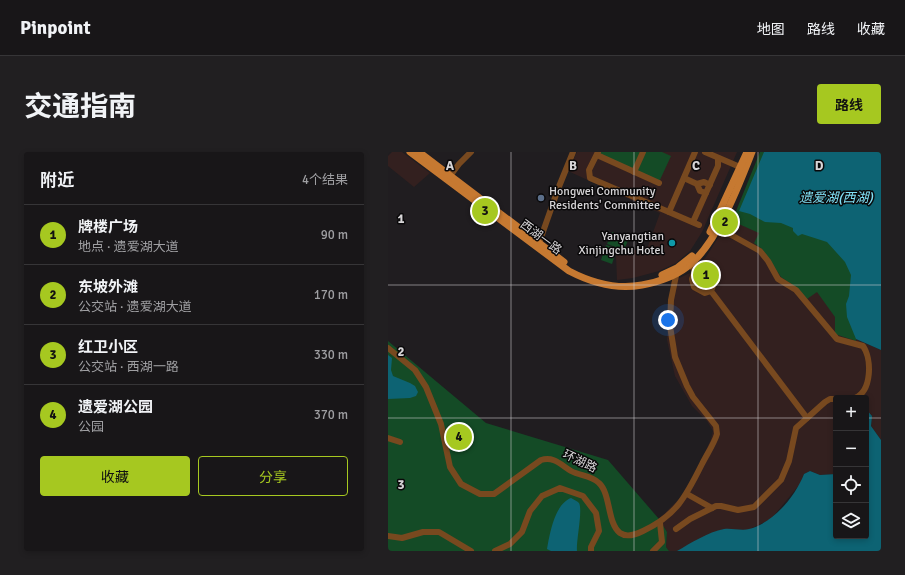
<!DOCTYPE html>
<html lang="zh">
<meta charset="utf-8">
<style>
body{margin:0;font-family:Signika,"Noto Sans SC",sans-serif;background:#211f21;color:#f1f3f6}
.controls{position:absolute;right:12px;bottom:12px;display:grid;overflow:hidden;border-radius:4px;box-shadow:0 2px 6px #0003}
.controls button{width:36px;height:36px;display:grid;place-items:center;padding:0;border:0;border-bottom:1px solid #363537;background:#181618;color:#f1f3f6;font:20px sans-serif}
.you{position:absolute;left:280px;top:168px;width:14px;height:14px;margin:-10px;border:3px solid #fff;border-radius:50%;background:#1a73e8;box-shadow:0 0 0 6px #1a73e833}
.badge{display:grid;place-items:center;width:26px;height:26px;border-radius:50%;background:#a6c820;color:#111;font-size:13px;font-weight:700}
.pin{position:absolute;translate:-50% -50%;border:2px solid #fff;box-shadow:0 1px 4px #0006}
.list{margin:0;padding:0;list-style:none}
h2{display:flex;justify-content:space-between;align-items:center;height:52px;margin:0;padding:0 16px;font-size:17px}
h2 small{font-size:13px;font-weight:400;color:#9f9fa2}
.list li{display:grid;grid-template-columns:26px 1fr auto;gap:12px;align-items:center;box-sizing:border-box;height:60px;padding:0 16px;border-top:1px solid #363537}
.list b{display:block;font-size:15px;white-space:nowrap}
.list p{margin:0;font-size:13px;white-space:nowrap;color:#9f9fa2}
.list em{font-size:13px;font-style:normal;color:#9f9fa2}
.actions{display:flex;gap:8px;padding:12px 16px}
.actions a{flex:1;padding:9px 0;border:1px solid #a6c820;border-radius:4px;text-align:center;font-size:14px;color:#a6c820}
.actions .main{background:#a6c820;color:#111}
.icon{flex:none;width:22px;height:22px;fill:none;stroke:currentColor;stroke-width:2;stroke-linecap:round;stroke-linejoin:round}
.map{position:relative;flex:none;width:493px;height:399px;overflow:hidden;border-radius:4px}
header{display:flex;align-items:center;gap:24px;box-sizing:border-box;height:56px;padding:0 20px;background:#181618;border-bottom:1px solid #363537}
header strong{font-size:19px}
nav{display:flex;gap:22px;margin-inline-start:auto;font-size:14px}
.intro{display:flex;align-items:center;justify-content:space-between;box-sizing:border-box;height:96px;padding:0 24px}
h1{margin:0;font-size:28px}
.button{padding:10px 18px;border-radius:4px;background:#a6c820;color:#111;font-size:14px;font-weight:700}
main{display:flex;gap:24px;padding:0 24px}
aside{flex:1;background:#181618;border-radius:4px;box-shadow:0 2px 6px #0003}
.map>svg:first-child{display:block}
</style>
<header>
<strong>Pinpoint</strong>
<nav><a>地图</a><a>路线</a><a>收藏</a></nav>
</header>
<div class="intro"><h1>交通指南</h1><a class="button">路线</a></div>
<main>
<aside>
<h2>附近<small>4个结果</small></h2>
<ul class="list">
<li><span class="badge">1</span><div><b>牌楼广场</b><p>地点 · 遗爱湖大道</p></div><em>90 m</em></li>
<li><span class="badge">2</span><div><b>东坡外滩</b><p>公交站 · 遗爱湖大道</p></div><em>170 m</em></li>
<li><span class="badge">3</span><div><b>红卫小区</b><p>公交站 · 西湖一路</p></div><em>330 m</em></li>
<li><span class="badge">4</span><div><b>遗爱湖公园</b><p>公园</p></div><em>370 m</em></li>
</ul>
<div class="actions"><a class="main">收藏</a><a>分享</a></div>
</aside>
<div class="map">
<svg width="493" height="399" viewBox="0 0 493 399">
<rect width="100%" height="100%" fill="#201d20"/>
<g fill="#33201f">
<path d="M4,0h10l28,21 -16,14 -26,-21v-10z"/>
<path d="M189,0h160l-35,80 -12,19 -14,12 -17,8 -26,7 -16,2 -1,-25 32,-9 12,-33 -92,-42z"/>
<path d="M347,59l15,3 8,4 98,121 25,11v90l-10,-14 1,-10 -6,-7v-11h-30v76l-16,1 -10,-4 -6,3 -4,10 -29,35 -23,11 -25,-1 -46,22h-8l-3,-4 1,-15 -8,-13 28,-28 24,-52 2,-8 -6,-10 -15,-15 -17,-30 -8,-36 4,-58 19,-9 16,-16z"/>
</g>
<g fill="#144b26">
<path d="M213,0h40l-8,18 -34,-15z"/>
<path d="M257,0h17l9,4 -12,26 -23,-11z"/>
<path d="M372,0h121l-25,189 -21,-7v-17l-18,-25 -10,7 -10,-11 -16,-11 -19,-28 -8,-6 5,-10 -27,-12z"/>
<path d="M224,80l17,6 -5,12 -17,-6z"/>
<path d="M218,93l11,3 -5,16 -11,-4z"/>
<path d="M0,189l98,82 122,37 51,59 8,13 -1,15 3,4h-281z"/>
</g>
<g fill="#0d6373">
<path d="M376,0h117v198l-25,-11 -9,-22 -1,-13 3,-8 2,-21 -6,-13 -18,-20 -25,-8 -4,2 -5,-5v-3l-12,-5 -16,-1 -15,-8 -11,-3z"/>
<path d="M0,203l4,3 -1,12 2,6 17,7 5,3 3,6 -2,4 -6,2 -22,1z"/>
<path d="M478,257l6,7 -1,10 10,14v111h-204c14,-8 31,-19 47,-22 8,-1 18,2 25,0 24,-6 46,-32 55,-55l6,-3 10,4 16,-1v62h30z"/>
<path d="M183,346c2,1 6,3 8,5 4,7 -3,38 -2,48h-26l-4,-2c3,-17 8,-45 24,-51z"/>
</g>
<g fill="none" stroke-linecap="round" stroke-linejoin="round">
<g stroke="#78491f" stroke-width="6">
<path d="M210,0l-9,18 1,8 109,47"/>
<path d="M317,0l35,15"/>
<path d="M209,3l62,28"/>
<path d="M246,20l9,-20"/>
<path d="M62,24l9,-12 12,-12"/>
<path d="M296,26l13,6"/>
<path d="M318,41l-6,-2 -3,-7 7,-2 6,3"/>
<path d="M281,60l26,-60"/>
<path d="M305,70l25,-56v-8"/>
<path d="M327,74l45,25 8,10 10,18 18,11 41,49 26,7c9,13 9,45 -8,52"/>
<path d="M150,94l20,-57 15,-37"/>
<path d="M301,110l6,9 9,-2 7,5 4,7 -4,10 96,127"/>
<path d="M307,119l-3,8 2,8 11,6 6,-2"/>
<path d="M0,196l27,22 11,17 15,37 9,43 11,17 19,10h14l47,-34c13,-4 20,5 30,11 9,5 20,4 28,12 12,11 8,40 21,50 7,5 17,1 23,-2 34,-16 43,-35 59,-67 5,-10 12,-20 15,-30l-1,-8 -23,-29 -6,-11 -12,-29 -5,-31 1,-26 6,-29"/>
<path d="M0,286l12,4"/>
<path d="M299,342l25,14"/>
<path d="M288,377l14,-10 26,-13h5l17,4 16,-3 27,-27 8,-19 7,-33 29,-26 5,-3h6"/>
<path d="M0,384l14,2 21,-6h16l32,19"/>
<path d="M107,399l15,-7 12,-12 8,-21 12,-15 18,-8 23,8 13,17 3,18 -8,16v4"/>
<path d="M265,399l9,-9 -2,-19"/>
</g>
<g stroke="#c67931" stroke-width="7">
<path d="M22,0l159,119c23,12 47,19 73,14 16,-3 32,-8 45,-18 29,-21 52,-82 65,-115"/>
<path d="M31,0l145,110"/>
<path d="M322,80l37,-80"/>
<path d="M274,123l15,-7 15,-12"/>
</g>
</g>
<path fill="none" stroke="#d7d5d7" stroke-width="1" stroke-opacity="0.55" d="M123,0v399M246,0v399M370,0v399M0,133h493M0,266h448M478,266h15"/>
<circle fill="#5c6f8a" stroke="#090809" stroke-width="1.5" cx="153" cy="46" r="4"/>
<circle fill="#0f9aa8" stroke="#090809" stroke-width="1.5" cx="284" cy="91" r="4"/>
<g text-anchor="middle" stroke-width="3" stroke-linejoin="round" paint-order="stroke">
<g font-size="12" fill="#d7d5d7" stroke="#090809" text-anchor="start">
<text x="161" y="43">Hongwei Community<tspan x="161" dy="14">Residents' Committee</tspan></text>
<text x="276" y="88" text-anchor="end">Yanyangtian<tspan x="276" dy="14">Xinjingchu Hotel</tspan></text>
</g>
<g font-size="12" fill="#d7d5d7" stroke="#090809">
<text transform="translate(153 85) rotate(37)" y="4">西湖一路</text>
<text transform="translate(192 309) rotate(26)" y="4">环湖路</text>
</g>
<g font-size="13" font-style="italic" fill="#80e0f5" stroke="#090809">
<text x="448" y="50">遗爱湖(西湖)</text>
</g>
</g>
<g font-size="13" text-anchor="middle" font-weight="bold" fill="#d7d5d7" stroke="#090809" stroke-width="3" stroke-linejoin="round" paint-order="stroke">
<text x="62" y="18">A</text>
<text x="185" y="18">B</text>
<text x="308" y="18">C</text>
<text x="431" y="18">D</text>
<text x="13" y="71">1</text>
<text x="13" y="204">2</text>
<text x="13" y="337">3</text>
</g>
</svg>
<div class="controls">
<button>+</button>
<button>−</button>
<button><svg class="icon" aria-label="locate" viewBox="0 0 24 24"><circle cx="12" cy="12" r="6"/><path d="M12 2v4M12 18v4M2 12h4M18 12h4"/></svg></button>
<button><svg class="icon" aria-label="layers" viewBox="0 0 24 24"><path d="M12 4l9 5-9 5-9-5zM3 14l9 5 9-5"/></svg></button>
</div>
<div class="you"></div>
<div class="pin badge" style="left:318px;top:123px">1</div>
<div class="pin badge" style="left:337px;top:70px">2</div>
<div class="pin badge" style="left:97px;top:59px">3</div>
<div class="pin badge" style="left:71px;top:285px">4</div>
</div>
</main>
